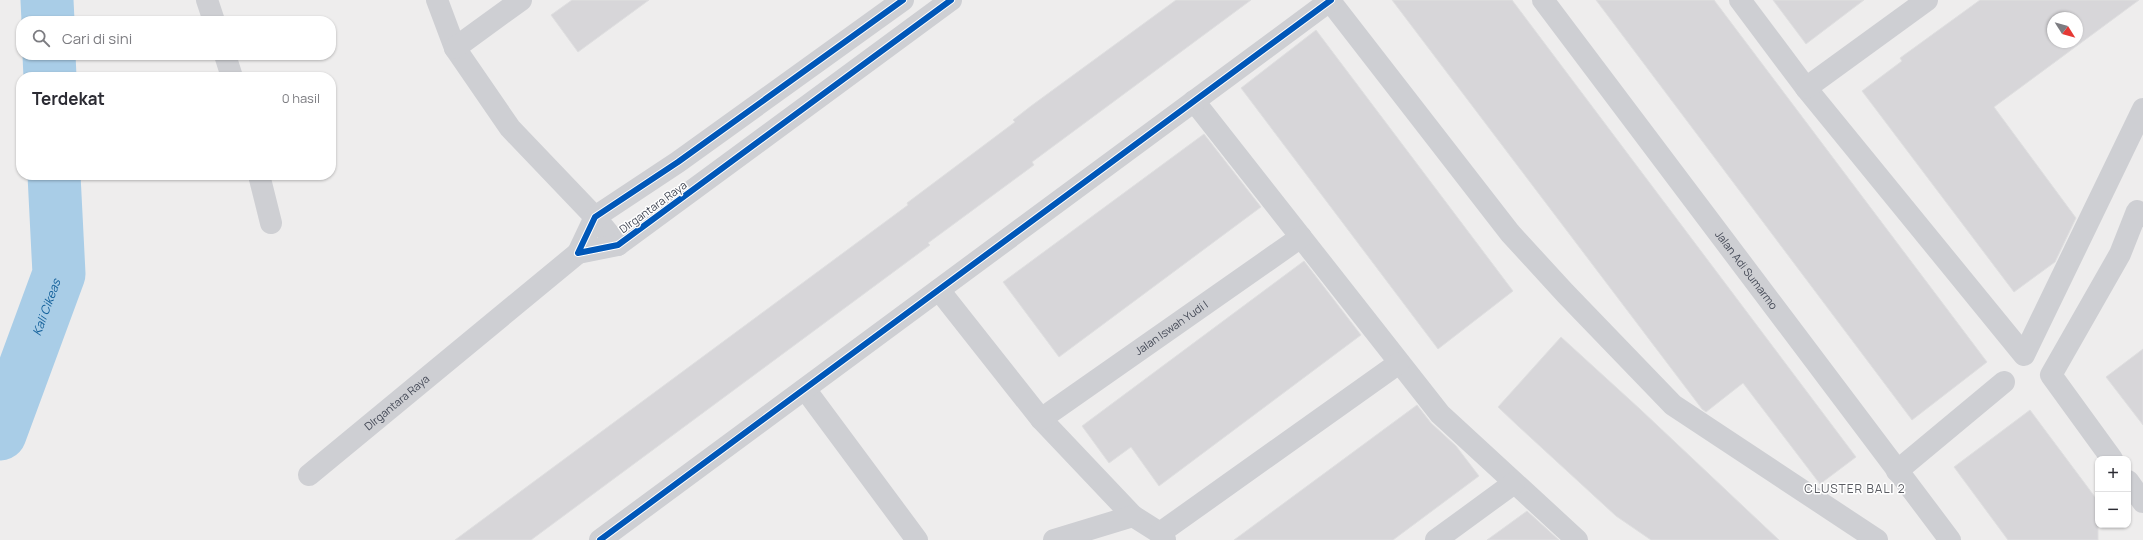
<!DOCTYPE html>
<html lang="id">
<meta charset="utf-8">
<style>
body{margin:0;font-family:Manrope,sans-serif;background:#f2f2f3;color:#2b2b33}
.controls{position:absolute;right:12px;bottom:12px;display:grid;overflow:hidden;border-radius:8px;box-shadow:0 1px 3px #0004}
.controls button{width:36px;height:36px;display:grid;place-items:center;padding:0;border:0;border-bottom:1px solid #e1e1e2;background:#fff;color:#2b2b33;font:20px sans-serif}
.compass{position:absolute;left:2047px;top:12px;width:36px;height:36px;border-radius:50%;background:#fff;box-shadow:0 1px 3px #0004;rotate:127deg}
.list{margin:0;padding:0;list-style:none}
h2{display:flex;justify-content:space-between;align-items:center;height:52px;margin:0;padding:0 16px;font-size:17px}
h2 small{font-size:13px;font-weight:400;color:#7c7c81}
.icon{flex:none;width:22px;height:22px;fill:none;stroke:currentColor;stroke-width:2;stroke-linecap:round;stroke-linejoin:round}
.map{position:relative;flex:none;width:2143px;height:540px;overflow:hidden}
.search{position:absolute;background:#fff;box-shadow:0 1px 3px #0004;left:16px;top:16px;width:320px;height:44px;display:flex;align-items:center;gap:10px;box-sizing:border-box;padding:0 14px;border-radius:16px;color:#7c7c81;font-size:15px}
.panel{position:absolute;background:#fff;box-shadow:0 1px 3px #0004;left:16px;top:72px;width:320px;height:108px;border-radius:16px}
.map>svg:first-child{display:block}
</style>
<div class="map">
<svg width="2143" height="540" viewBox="0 0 2143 540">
<rect width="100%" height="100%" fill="#eeeded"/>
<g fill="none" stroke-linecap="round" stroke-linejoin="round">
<g stroke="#a9cde7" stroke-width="53">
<path d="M47,0l1,21"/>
<path d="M49,55l1,22"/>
<path id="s1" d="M0,434l59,-160 -5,-99"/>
</g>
</g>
<g fill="#d7d6d9" stroke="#dfdfe0" fill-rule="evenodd">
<path d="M572,0h77l-71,52 -27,-37z"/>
<path d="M1176,0h75l-219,162 2,3 -106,78 2,2 -399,295h-76l453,-335 -1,-2 108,-81 -2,-2 18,-14z"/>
<path d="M1392,0h120l344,457 -36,27 -77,-101 -37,29 -4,-3z"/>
<path d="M1596,0h118l273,362 -75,58z"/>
<path d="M1773,0h91l-58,44z"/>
<path d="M1980,0h159l-145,107 82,111 -21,44 -41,30 -152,-201 40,-30 -2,-3zM2053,18h24v24h-24z"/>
<path d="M1316,30l197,261 -75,58 -197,-261z"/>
<path d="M1204,134l57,73 -202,150 -56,-75z"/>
<path d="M1304,261l57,74 -202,151 -28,-39 -22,16 -27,-37z"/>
<path d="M1561,337l80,73 138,130h-128l-35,-24 -98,-90 -20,-19z"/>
<path d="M2143,349v76l-37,-48z"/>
<path d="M1417,405l14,18 25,23 23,30 -86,64h-159z"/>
<path d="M2030,410l68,91v39h-90l-54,-73z"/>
<path d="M1527,511l32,29h-72z"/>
</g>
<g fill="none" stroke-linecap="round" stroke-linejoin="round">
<g stroke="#cecfd3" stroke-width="22">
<path d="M207,0l7,21"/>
<path d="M437,0l18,48 55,80 85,89 23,28"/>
<path d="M903,0l-225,162 -83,55 -17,36 40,-8 333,-245"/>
<path id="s2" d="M1543,0l407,540"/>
<path d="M1740,0l66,88 218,267 119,-246"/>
<path d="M1330,1l180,232 55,60 108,112 204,135"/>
<path d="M455,48l66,-48"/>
<path d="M225,55l7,22"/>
<path d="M1806,88l121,-88"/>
<path d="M1194,101l246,313 137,126"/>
<path d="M259,175l12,48"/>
<path d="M939,290l102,129 92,97 27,17 5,7"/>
<path d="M805,389l112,151"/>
<path id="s3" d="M1041,419l260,-182"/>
<path d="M2112,459l-61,-84 69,-121 17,-43 6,5"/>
<path d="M1897,471l107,-89"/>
<path id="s4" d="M309,475l269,-222"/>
<path d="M2128,481l15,21"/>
<path d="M1160,533l239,-170"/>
<path d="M600,540l731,-540"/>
<path d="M1054,540l79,-24"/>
<path d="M1436,540l78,-57"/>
</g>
<defs>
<g id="cycleway">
<path d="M903,0l-225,162 -83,55 -17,36 40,-8 333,-245"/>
<path d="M600,540l731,-540"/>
</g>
</defs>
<use href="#cycleway" stroke="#fff" stroke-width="8"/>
<use href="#cycleway" stroke="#0057b8" stroke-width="6"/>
</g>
<g text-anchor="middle" stroke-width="3" stroke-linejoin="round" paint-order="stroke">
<g font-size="11" fill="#464b58" stroke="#fff">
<text transform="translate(653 207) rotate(-36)" y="4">DIrgantara Raya</text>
<text dy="4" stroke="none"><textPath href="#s2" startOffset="338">Jalan Adi Sumarmo</textPath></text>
<text dy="4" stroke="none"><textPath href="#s3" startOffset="159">Jalan Iswah Yudi I</textPath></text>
<text dy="4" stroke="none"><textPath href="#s4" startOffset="114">DIrgantara Raya</textPath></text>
</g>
<g font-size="12" font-style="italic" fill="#15629c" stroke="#fff">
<text dy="4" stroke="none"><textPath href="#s1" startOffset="135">Kali Cikeas</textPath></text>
</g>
<g font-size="12" letter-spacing="1" fill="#595b61" stroke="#fff">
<text x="1855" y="493">CLUSTER BALI 2</text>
</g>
</g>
</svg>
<div class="controls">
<button>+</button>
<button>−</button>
</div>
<svg class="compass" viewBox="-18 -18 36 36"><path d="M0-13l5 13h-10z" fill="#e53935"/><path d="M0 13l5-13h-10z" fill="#7c7c81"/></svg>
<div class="search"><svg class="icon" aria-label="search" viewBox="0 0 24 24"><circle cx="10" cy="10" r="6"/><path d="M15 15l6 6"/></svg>Cari di sini</div>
<section class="panel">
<h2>Terdekat<small>0 hasil</small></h2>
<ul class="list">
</ul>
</section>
</div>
